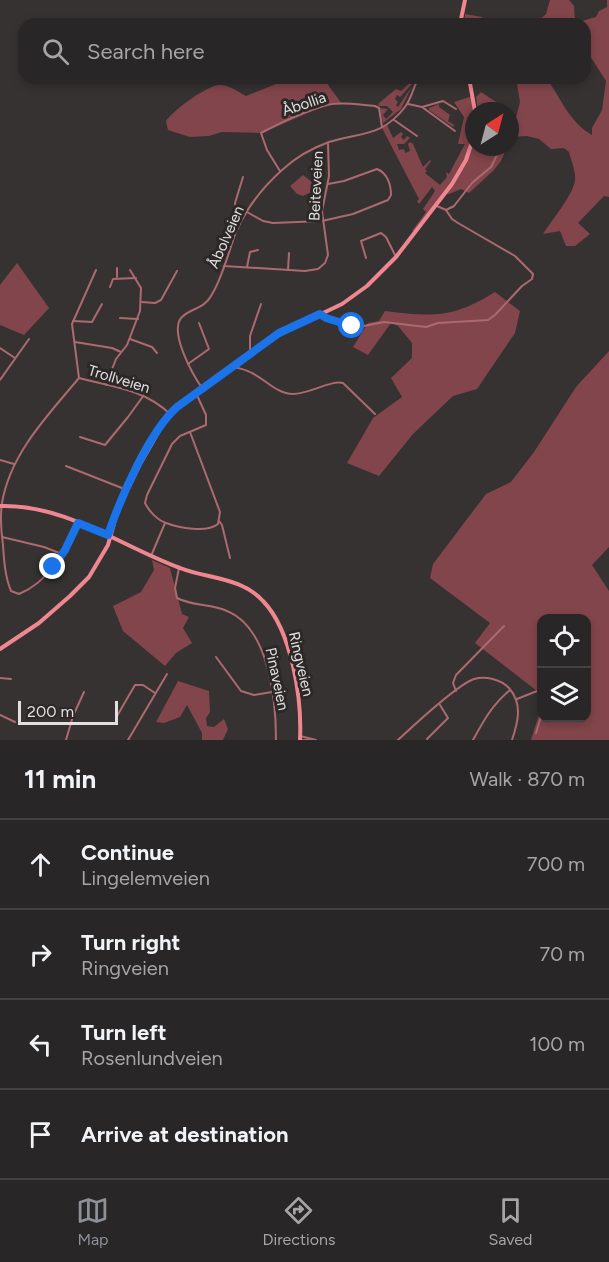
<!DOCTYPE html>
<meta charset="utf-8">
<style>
body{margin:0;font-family:Figtree,sans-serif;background:#343232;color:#f1f3f6}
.controls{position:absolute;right:18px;bottom:18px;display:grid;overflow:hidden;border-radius:12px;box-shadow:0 3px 9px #0003}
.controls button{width:54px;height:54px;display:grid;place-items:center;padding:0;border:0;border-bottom:2px solid #444343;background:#282626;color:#f1f3f6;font:30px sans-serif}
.compass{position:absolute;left:465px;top:102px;width:54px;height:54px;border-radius:50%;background:#282626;box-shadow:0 3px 9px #0003;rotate:36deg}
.scale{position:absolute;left:18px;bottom:15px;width:100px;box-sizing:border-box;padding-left:6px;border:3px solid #e1dfdf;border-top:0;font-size:16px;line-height:21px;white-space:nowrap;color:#e1dfdf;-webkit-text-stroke:4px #2c2828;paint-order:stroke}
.stop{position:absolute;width:18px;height:18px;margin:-14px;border:4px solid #1a73e8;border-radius:50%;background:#fff}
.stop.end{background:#1a73e8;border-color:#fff;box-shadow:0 2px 6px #0008}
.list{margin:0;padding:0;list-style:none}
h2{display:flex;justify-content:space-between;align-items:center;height:78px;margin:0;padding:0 24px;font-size:26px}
h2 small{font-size:20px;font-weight:400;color:#a5a5a7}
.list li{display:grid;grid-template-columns:39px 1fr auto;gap:18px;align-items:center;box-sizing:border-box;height:90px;padding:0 24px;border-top:2px solid #444343}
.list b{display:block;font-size:22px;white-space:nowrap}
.list p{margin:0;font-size:20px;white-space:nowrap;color:#a5a5a7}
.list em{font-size:20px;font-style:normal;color:#a5a5a7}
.icon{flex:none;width:33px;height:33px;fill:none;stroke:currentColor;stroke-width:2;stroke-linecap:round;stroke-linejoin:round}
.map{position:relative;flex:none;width:609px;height:740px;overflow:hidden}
.search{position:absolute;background:#282626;box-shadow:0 3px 9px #0003;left:18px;right:18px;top:18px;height:66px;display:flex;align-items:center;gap:15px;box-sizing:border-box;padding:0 21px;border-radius:18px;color:#a5a5a7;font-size:22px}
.sheet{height:438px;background:#282626}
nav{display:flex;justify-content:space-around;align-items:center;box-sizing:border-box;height:84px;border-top:2px solid #444343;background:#282626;font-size:16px;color:#a5a5a7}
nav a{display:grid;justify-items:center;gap:3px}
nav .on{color:#8c9099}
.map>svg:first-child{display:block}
</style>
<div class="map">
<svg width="609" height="740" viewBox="0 0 609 740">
<rect width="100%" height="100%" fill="#363232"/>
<g fill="#82454b">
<path d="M550,0h19l5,6 1,17 21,-6 3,-6 8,-4v-7h2v197l-5,-1 -26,27 12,11 -15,12h-9l-6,-15 -17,3c8,-13 31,-40 32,-54 1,-8 -4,-20 -6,-28l-5,-4 -13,1 -12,-10 -12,-3 -17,1v-8l7,3 -1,-14 4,-16 -4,-24h30c16,21 22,43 46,57v-7l10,-18 4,-29 -21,-33v-24h-17l-1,-2 -3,2h-25l-1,-3 8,-7z"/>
<path d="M465,14l17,3 -1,7h-17z"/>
<path d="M291,78h32l19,26h-13l-68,29 -39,-1 -13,4 -19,1 -22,-7 -2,-9c8,-11 41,-36 54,-36 10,0 18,7 26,11z"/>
<path d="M413,80l1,2 -14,15 -3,-2 -2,4 3,3 -2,3 2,2 14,-21 -11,23 -18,14 -3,-15 8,1 -5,6 3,4 7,-7 -6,-6h-8l-1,-2 18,-15 5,2z"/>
<path d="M481,92l18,12 -8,7h-13l-2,-14z"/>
<path d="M473,96l1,51h33l-6,14 -8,10 -24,22 -8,-4 -12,5h-4l-30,39 -3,-2 14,-19 -3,-3 12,-18 -3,-4 -13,17 -2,-3 2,-2 -37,-71 5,-3 6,13 8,-6 2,2 -2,3 3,3 3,-4 3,2 -6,6h-7l2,6 5,-1 1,4 5,-2 -2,-7 2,-2 3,2 10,23 7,-7 1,1 -6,8 2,2 -2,2 15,12 7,-8 -1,-5 3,2 16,-30h-7l6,-27 -10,-15z"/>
<path d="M439,104v3l11,8 -2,6 6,4 -1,2 -24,-17v-2z"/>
<path d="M303,175l9,7 -1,10 -8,4 -6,-2 -7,-8z"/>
<path d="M17,263l32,45 -25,27 -24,-10v-40z"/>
<path d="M495,292l25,19 -5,22 -38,56 -24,7 -40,38 -34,42 -32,-13 26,-45 29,-21 -11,-19 21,-20v-15l-14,-17 -7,-3 -23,32 -15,-8 15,-24 11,-2 6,-10c48,6 68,7 110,-19z"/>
<path d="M609,351v196l-17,18 17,26v149h-78l10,-32 1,10h44v-100h-44l-1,76 -66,-51 15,-20 -60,-45 3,-14 53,-70 25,-12 23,-30 42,-65z"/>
<path d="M152,560l18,8 12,46 7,3 -6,11 9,15 -16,10 -11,13 -42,-35 -10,-25 28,-14 13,-22z"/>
<path d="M178,681l31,10 1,21 -4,6 1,8 7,1 10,-8 4,10 -5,11h-21v-7l-15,-28 -7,12 -16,6 -8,-1z"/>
</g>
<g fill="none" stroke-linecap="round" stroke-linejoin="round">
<g stroke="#ac6a70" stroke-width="2">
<path d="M442,78l1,5"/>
<path d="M408,104l14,3 33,24"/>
<path d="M422,107l21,-6 13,8"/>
<path d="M394,120l23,16"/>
<path d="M280,171l-13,-21 -6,-17c21,-11 44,-22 66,-28 15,-4 33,0 48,1l4,2 3,19"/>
<path d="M437,206l9,4 8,-4 18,-23 19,-16 10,-20"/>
<path d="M247,212l16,9 10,2 49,-2 31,-7 35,-14 3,-5c0,-11 -4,-22 -14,-26l-33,12 -16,3"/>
<path d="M238,228l-3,-25 8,-26"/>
<path d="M366,258l-5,-17 20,-8 5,4 10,20"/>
<path d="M224,266l81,5 13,-2 7,-6 3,-8 -6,-44 7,-35 -1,-32"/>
<path d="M247,267l3,-15 8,-2"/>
<path d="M96,270l-24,54 7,54c34,9 65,11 91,36"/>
<path d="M288,270l1,-17"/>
<path d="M117,277v-9"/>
<path d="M110,287l3,-8 23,-1"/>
<path d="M142,302l13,1 6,-3 16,-29"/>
<path d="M320,314l6,4 33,9 25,-5 42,5 12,-4 50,-3 7,-5 27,-29 10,-7 1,-5 -18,-18 -57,-33 -6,-4 -6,-9"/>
<path d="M120,318l18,1"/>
<path d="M73,321l19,1 10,-18"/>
<path d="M130,339l22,8 5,6"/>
<path d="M75,342l37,6 9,4"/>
<path d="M0,348l15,10"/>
<path d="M250,353v-17l11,-32"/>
<path d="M188,364l21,-15 -10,-26"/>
<path d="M235,367c6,2 12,3 17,6 14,7 25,21 41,21 17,0 37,-14 50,-11l32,31"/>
<path d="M0,380l29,-41"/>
<path d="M106,385l10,-26 11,-14 13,-34 1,-23 -11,-18"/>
<path d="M202,388c-9,-13 -34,-57 -20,-71 9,-9 22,-8 29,-21 12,-19 17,-43 25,-64 10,-23 27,-45 46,-62 13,-12 30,-22 47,-28 32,-10 53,-5 76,-35 6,-8 9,-20 13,-29"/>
<path d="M190,432l30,80 -2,12c-11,9 -39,4 -52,-1 -9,-3 -17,-12 -21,-20l2,-8 25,-51 8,-8 26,-11v-10l-10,-22"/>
<path d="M80,437l25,8 23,-28 16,-22"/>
<path d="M0,460l14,4"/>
<path d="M66,466l61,24"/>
<path d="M219,521l3,4 8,33"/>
<path d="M78,523c-13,28 -29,59 -59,71l-8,-3c-6,-14 -7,-31 -8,-46 -2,-14 -3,-28 -1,-42 8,-49 46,-88 77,-125"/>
<path d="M2,537l42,10 18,7"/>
<path d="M151,556l14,-33"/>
<path d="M179,568l-4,20 2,10c15,8 34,6 50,13 42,17 49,89 49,129"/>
<path d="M216,657l25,34 13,4 18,-3"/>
<path d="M0,678l11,1"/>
<path d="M456,691l-3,-8 3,-8 48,-49"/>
<path d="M517,699l25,-10"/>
<path d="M0,715l15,7"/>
<path d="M117,716l18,-31h8l12,8"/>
<path d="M536,733l6,-20"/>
<path d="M300,736l16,4"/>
<path d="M427,739l21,-21 -8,-13"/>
<path d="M66,740l7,-24 11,-24"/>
<path d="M128,740l39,-66"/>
<path d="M300,740h13"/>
<path d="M398,740c15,-14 59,-55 76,-61 12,-3 26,0 35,9 14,16 9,34 3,52"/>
<path d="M473,740c11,-20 19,-35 37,-50"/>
</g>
<g stroke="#ef8791" stroke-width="4">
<path d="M460,24l5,-24"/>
<path d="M469,78l6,33"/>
<path d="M0,506c66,-2 120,40 180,62 28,11 61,9 83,33 29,30 39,98 37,139"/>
<path d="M0,649l39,-26 31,-27 19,-19 19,-32 10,-36 22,-45 27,-47 18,-16 88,-64 69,-33 25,-18 29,-29 56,-73 14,-24 8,-24"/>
</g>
</g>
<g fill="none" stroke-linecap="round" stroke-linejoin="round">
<path stroke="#1a73e8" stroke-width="8" d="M53,567l12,-17 13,-27 30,12c12,-36 41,-103 69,-128l102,-74 41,-19 6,4 26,8"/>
</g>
<g text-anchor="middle" stroke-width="6" stroke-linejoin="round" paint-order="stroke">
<g font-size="15" fill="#e1dfdf" stroke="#2c2828">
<text transform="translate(304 104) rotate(-19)" y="5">Åbollia</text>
<text transform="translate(316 186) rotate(-87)" y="5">Beiteveien</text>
<text transform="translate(226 237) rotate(-66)" y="5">Åbolveien</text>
<text transform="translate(119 379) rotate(17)" y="5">Trollveien</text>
<text transform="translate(301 664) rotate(77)" y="5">Ringveien</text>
<text transform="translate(277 679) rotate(78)" y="5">Pinaveien</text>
</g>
</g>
</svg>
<div class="controls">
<button><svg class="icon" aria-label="locate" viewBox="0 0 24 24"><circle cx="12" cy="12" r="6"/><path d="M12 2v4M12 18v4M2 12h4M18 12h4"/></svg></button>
<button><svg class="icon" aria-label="layers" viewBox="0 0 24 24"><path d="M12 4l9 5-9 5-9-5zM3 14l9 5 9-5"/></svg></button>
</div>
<svg class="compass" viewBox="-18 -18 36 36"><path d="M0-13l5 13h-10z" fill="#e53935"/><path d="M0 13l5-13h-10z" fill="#a5a5a7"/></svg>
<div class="scale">200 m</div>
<div class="stop" style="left:352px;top:326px"></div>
<div class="stop end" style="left:53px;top:567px"></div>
<div class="search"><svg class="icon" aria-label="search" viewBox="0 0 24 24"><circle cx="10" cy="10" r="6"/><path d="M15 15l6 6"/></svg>Search here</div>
</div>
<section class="sheet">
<h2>11 min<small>Walk · 870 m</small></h2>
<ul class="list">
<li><svg class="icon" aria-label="ahead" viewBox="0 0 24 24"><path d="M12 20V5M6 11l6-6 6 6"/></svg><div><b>Continue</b><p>Lingelemveien</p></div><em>700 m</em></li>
<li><svg class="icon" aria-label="right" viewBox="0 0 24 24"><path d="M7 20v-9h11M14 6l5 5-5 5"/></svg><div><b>Turn right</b><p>Ringveien</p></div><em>70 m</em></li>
<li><svg class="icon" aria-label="left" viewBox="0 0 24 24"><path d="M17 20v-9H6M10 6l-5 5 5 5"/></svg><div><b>Turn left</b><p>Rosenlundveien</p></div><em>100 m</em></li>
<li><svg class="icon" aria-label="arrive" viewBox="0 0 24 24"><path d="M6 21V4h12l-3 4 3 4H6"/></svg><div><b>Arrive at destination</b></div></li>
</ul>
</section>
<nav>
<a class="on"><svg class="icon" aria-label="map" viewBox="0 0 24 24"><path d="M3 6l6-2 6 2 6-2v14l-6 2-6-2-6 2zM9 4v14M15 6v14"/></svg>Map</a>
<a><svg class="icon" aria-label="directions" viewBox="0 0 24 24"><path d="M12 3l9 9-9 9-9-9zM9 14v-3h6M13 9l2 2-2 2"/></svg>Directions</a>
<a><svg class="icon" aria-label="saved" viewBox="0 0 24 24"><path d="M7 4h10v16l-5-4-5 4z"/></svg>Saved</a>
</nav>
